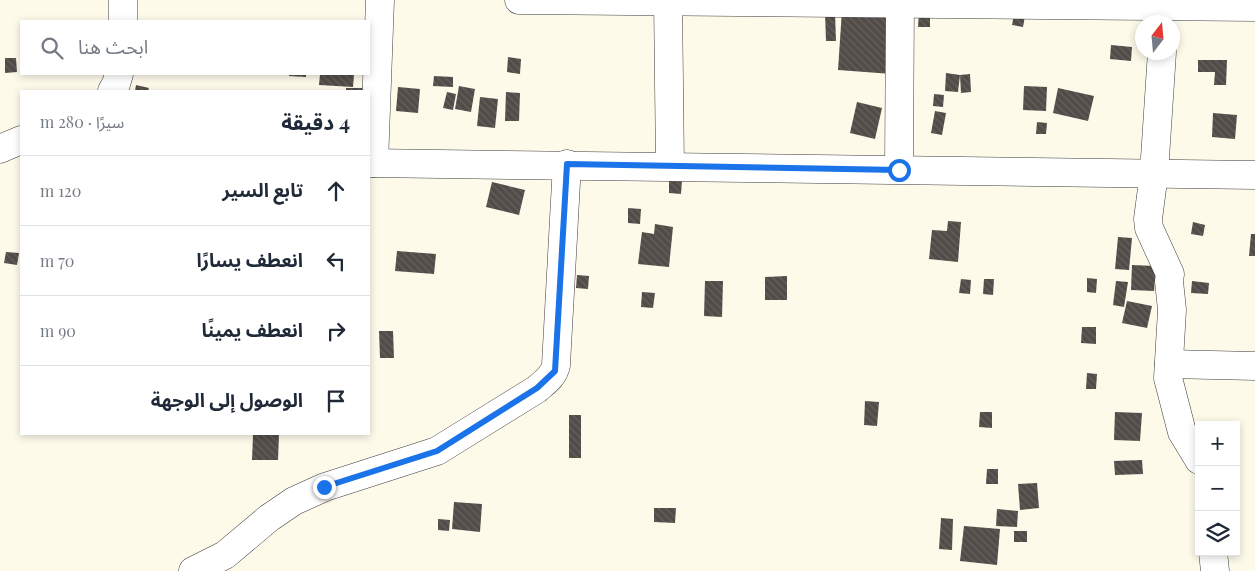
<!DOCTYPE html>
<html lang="ar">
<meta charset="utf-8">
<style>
body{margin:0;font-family:"Playfair Display","Noto Sans Arabic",serif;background:#f2f2f3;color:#1f2937;direction:rtl}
.controls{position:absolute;right:15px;bottom:15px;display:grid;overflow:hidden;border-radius:0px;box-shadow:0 2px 8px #0003}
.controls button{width:45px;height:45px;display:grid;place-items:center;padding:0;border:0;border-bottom:1px solid #e0e1e3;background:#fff;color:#1f2937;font:25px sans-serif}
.compass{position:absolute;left:1135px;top:15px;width:45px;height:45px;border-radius:50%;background:#fff;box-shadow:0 2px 8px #0003;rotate:16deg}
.stop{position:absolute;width:15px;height:15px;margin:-11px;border:4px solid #1a73e8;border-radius:50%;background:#fff}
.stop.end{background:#1a73e8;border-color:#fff;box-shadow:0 1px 5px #0008}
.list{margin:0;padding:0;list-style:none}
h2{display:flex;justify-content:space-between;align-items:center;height:65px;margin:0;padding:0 20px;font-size:21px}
h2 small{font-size:16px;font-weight:400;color:#747a83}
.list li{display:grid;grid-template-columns:32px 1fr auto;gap:15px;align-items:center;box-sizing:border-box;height:70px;padding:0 20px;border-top:1px solid #e0e1e3}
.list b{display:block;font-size:19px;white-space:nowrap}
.list em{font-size:16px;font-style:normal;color:#747a83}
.icon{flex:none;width:28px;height:28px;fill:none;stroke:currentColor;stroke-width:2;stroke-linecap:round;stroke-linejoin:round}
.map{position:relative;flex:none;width:1255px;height:571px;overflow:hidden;direction:ltr}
.search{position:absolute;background:#fff;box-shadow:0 2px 8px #0003;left:20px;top:20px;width:350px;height:55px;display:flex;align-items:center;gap:12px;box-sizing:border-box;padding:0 18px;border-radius:0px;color:#747a83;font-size:19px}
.panel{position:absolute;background:#fff;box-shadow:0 2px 8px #0003;left:20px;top:90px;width:350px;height:345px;border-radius:0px;direction:rtl}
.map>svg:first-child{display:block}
</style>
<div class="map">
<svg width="1255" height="571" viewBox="0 0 1255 571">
<defs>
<pattern id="building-back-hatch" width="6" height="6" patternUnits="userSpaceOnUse" patternTransform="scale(1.25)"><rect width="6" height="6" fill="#524c48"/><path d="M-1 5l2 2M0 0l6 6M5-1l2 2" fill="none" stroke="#66615e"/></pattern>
</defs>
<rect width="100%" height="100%" fill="#fdfaea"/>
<g fill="url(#building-back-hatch)">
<path d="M842,10l64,4 -14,60 -54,-4z"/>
<path d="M919,11h11v16h-12z"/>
<path d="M825,13h10l1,28h-10z"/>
<path d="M1014,14l11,2 -2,11 -11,-2z"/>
<path d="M1111,45l21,2 -1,14 -21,-2z"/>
<path d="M508,57l13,2 -1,15 -13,-2z"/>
<path d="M5,58h11l1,14 -12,1z"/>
<path d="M1198,60h29l-1,25h-12l1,-13h-17z"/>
<path d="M946,73l14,2 -2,17 -13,-1z"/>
<path d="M289,74h17v3l-17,-1z"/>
<path d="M320,74l34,1 -1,12 -34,-2z"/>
<path d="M970,74l1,18 -10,1 -1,-18z"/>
<path d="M434,76l19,1v10l-20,-1z"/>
<path d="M136,85l13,3 -1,3h-13z"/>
<path d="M459,86l16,3 -4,23 -16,-3z"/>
<path d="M1024,86l23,1 -1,24 -23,-1z"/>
<path d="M398,87l22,2 -2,24 -22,-2z"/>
<rect x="346" y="88" width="23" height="3"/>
<path d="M1058,88l36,8 -6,25 -35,-8z"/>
<path d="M447,92l9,2 -3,16 -10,-2z"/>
<path d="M506,92l14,1 -1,28h-14z"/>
<path d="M934,94l10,1 -1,12 -10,-1z"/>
<path d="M480,97l18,2 -3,29 -18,-2z"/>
<path d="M857,102l25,6 -7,31 -25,-6z"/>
<path d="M935,111l11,2 -4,22 -11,-2z"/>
<path d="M1213,113l24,2 -2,24 -23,-2z"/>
<path d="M1037,122l10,1 -1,11h-10z"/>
<path d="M669,179l13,1 -1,14 -12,-1z"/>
<path d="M492,182l33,8 -6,25 -33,-8z"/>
<path d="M628,208l13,1 -1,15 -12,-1z"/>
<path d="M948,221l13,1 -3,40 -29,-3 3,-29 15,1z"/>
<path d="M1193,222l12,3 -2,11 -12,-2z"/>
<path d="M655,224l18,3 -4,40 -31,-3 4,-32 12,2z"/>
<path d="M1251,234h4v22h-6z"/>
<path d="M1118,237l14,1 -3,32 -14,-1z"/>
<path d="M397,251l39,3 -2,20 -39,-3z"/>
<path d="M6,252l13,1 -2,12 -13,-2z"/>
<path d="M1132,265l24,1 -2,25 -23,-1z"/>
<path d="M577,275l12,1 -1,13 -12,-1z"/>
<path d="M787,276v24h-22v-23z"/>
<path d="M1087,278l10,1 -1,14 -9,-1z"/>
<path d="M961,279l10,1 -1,14 -11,-1z"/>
<path d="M984,279h10l-1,16 -10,-1z"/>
<path d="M705,281h18l-1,36 -18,-1z"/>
<path d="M1116,281l12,1 -4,25 -11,-2z"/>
<path d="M1192,281l17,2 -1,11 -17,-1z"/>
<path d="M642,292l13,1 -2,15 -12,-1z"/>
<path d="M1127,301l25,5 -5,22 -25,-5z"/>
<path d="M1082,327h14v17l-15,-1z"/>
<path d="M379,331h14l1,27h-14z"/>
<path d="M1087,373l10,1 -1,15h-10z"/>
<path d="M865,401l14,1 -2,24 -13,-1z"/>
<path d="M980,412h12v16l-13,-1z"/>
<path d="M1115,412l27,1 -2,28 -26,-1z"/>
<rect x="569" y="415" width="12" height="43"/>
<path d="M253,435h26l-1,25h-26z"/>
<path d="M1142,460l1,14 -28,1 -1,-14z"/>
<path d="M987,469h11v15h-12z"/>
<path d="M1037,483l2,25 -19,2 -2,-26z"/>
<path d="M454,502l28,2 -2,28 -28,-3z"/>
<path d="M654,508h22l-1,15 -21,-1z"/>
<path d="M997,509l21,2 -1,16 -21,-1z"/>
<path d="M941,518l12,1 -1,31 -13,-1z"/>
<path d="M438,519l12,1 -1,11 -11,-1z"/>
<path d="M964,526l36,3 -3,36 -37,-4z"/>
<rect x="1014" y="531" width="13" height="11"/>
</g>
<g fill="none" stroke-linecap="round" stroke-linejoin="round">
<defs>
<g id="minor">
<path d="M519,0l736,7"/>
<path d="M668,0l2,166"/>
<path d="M123,21v-21"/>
<path d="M1162,52l-8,121 -6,46 1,9 21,46 -1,7 3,29 -4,68 14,54 17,28"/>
<path d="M112,91l4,-7 3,-10"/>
<path d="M0,149l21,-9"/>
<path d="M369,163l886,12"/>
<path d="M374,163l6,-163"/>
<path d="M899,169l1,-169"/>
<path d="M1169,364l86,2"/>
<path d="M1213,552l2,19"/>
<path d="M193,571l32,-16 44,-37 25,-17 31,-14 112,-36 100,-62c8,-7 17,-13 19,-24l11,-201"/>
</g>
</defs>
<use href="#minor" stroke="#3d3d3d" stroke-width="29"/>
<use href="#minor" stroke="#fff" stroke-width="28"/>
</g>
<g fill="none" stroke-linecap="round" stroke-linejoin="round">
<path stroke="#1a73e8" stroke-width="6" d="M324,487l113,-36 100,-63 18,-17 12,-207 332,6"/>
</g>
</svg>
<div class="controls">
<button>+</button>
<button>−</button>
<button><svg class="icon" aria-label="layers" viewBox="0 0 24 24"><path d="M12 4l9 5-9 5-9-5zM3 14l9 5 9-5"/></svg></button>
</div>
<svg class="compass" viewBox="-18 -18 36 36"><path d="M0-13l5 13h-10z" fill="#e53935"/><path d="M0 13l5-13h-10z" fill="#747a83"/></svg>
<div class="stop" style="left:899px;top:170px"></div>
<div class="stop end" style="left:324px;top:487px"></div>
<div class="search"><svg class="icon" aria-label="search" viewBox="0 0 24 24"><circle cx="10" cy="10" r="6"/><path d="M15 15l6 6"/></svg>ابحث هنا</div>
<section class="panel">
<h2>4 دقيقة<small>سيرًا · 280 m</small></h2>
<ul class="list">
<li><svg class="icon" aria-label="ahead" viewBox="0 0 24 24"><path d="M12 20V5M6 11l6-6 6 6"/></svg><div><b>تابع السير</b></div><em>120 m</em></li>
<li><svg class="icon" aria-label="left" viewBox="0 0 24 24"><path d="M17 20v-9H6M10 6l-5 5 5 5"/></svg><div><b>انعطف يسارًا</b></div><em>70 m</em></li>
<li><svg class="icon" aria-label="right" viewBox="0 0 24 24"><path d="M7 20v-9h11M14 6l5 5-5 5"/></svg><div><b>انعطف يمينًا</b></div><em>90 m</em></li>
<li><svg class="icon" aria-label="arrive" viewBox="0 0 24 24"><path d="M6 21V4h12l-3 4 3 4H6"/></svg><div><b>الوصول إلى الوجهة</b></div></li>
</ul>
</section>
</div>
